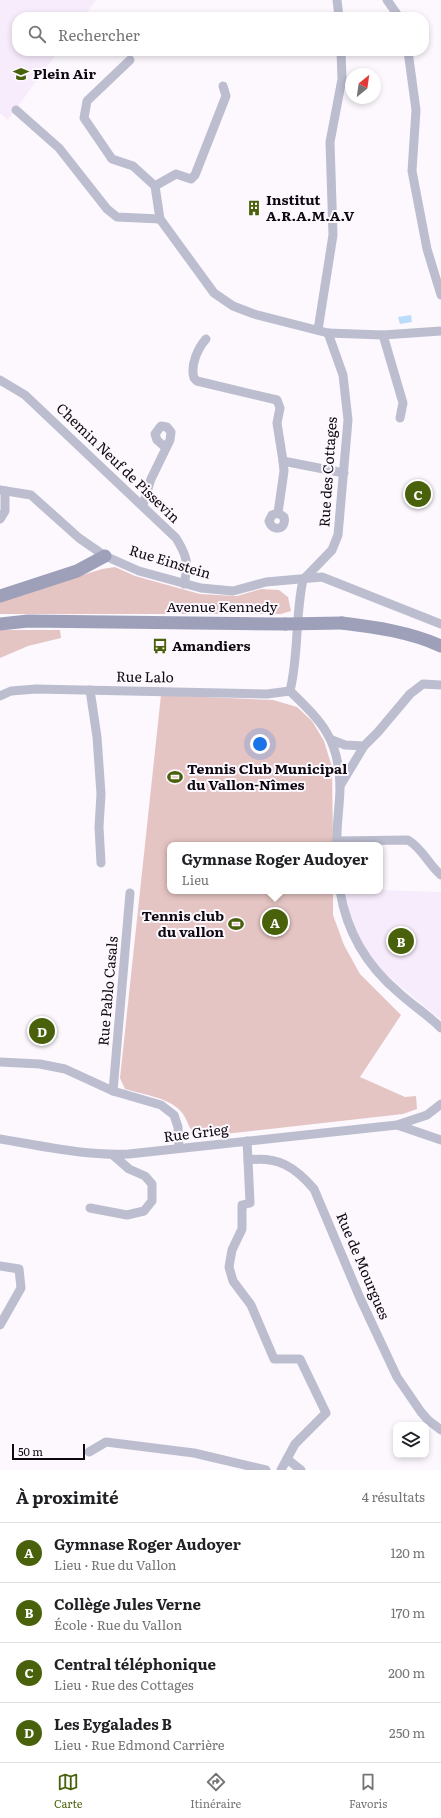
<!DOCTYPE html>
<html lang="fr">
<meta charset="utf-8">
<style>
body{margin:0;font-family:Literata,serif;background:#f6f6f6;color:#202124}
.controls{position:absolute;right:12px;bottom:12px;display:grid;overflow:hidden;border-radius:8px;box-shadow:0 2px 6px #0003}
.controls button{width:36px;height:36px;display:grid;place-items:center;padding:0;border:0;border-bottom:1px solid #e0e0e0;background:#fff;color:#202124;font:20px sans-serif}
.compass{position:absolute;left:345px;top:68px;width:36px;height:36px;border-radius:50%;background:#fff;box-shadow:0 2px 6px #0003;rotate:29deg}
.scale{position:absolute;left:12px;bottom:10px;width:73px;box-sizing:border-box;padding-left:4px;border:2px solid #0f0812;border-top:0;font-size:11px;line-height:14px;white-space:nowrap;color:#0f0812;-webkit-text-stroke:3px #fcf8fe;paint-order:stroke}
.you{position:absolute;left:260px;top:744px;width:14px;height:14px;margin:-10px;border:3px solid #fff;border-radius:50%;background:#1a73e8;box-shadow:0 0 0 6px #1a73e833}
.badge{display:grid;place-items:center;width:26px;height:26px;border-radius:50%;background:#4a610c;color:#fff;font-size:13px;font-weight:700}
.pin{position:absolute;translate:-50% -50%;border:2px solid #fff;box-shadow:0 1px 4px #0006}
.popup{position:absolute;left:167px;top:842px;width:216px;height:52px;box-sizing:border-box;display:grid;place-content:center;border-radius:8px;background:#fff;filter:drop-shadow(0 1px 3px #0005);font-size:13px;white-space:nowrap;color:#757577}
.popup b{font-size:15px;color:#202124}
.popup::after{content:'';position:absolute;left:50%;top:100%;margin-left:-8px;border:8px solid transparent;border-top-color:#fff}
.list{margin:0;padding:0;list-style:none}
h2{display:flex;justify-content:space-between;align-items:center;height:52px;margin:0;padding:0 16px;font-size:17px}
h2 small{font-size:13px;font-weight:400;color:#757577}
.list li{display:grid;grid-template-columns:26px 1fr auto;gap:12px;align-items:center;box-sizing:border-box;height:60px;padding:0 16px;border-top:1px solid #e0e0e0}
.list b{display:block;font-size:15px;white-space:nowrap}
.list p{margin:0;font-size:13px;white-space:nowrap;color:#757577}
.list em{font-size:13px;font-style:normal;color:#757577}
.icon{flex:none;width:22px;height:22px;fill:none;stroke:currentColor;stroke-width:2;stroke-linecap:round;stroke-linejoin:round}
.map{position:relative;flex:none;width:441px;height:1470px;overflow:hidden}
.search{position:absolute;background:#fff;box-shadow:0 2px 6px #0003;left:12px;right:12px;top:12px;height:44px;display:flex;align-items:center;gap:10px;box-sizing:border-box;padding:0 14px;border-radius:16px;color:#757577;font-size:15px}
.sheet{height:292px;background:#fff}
nav{display:flex;justify-content:space-around;align-items:center;box-sizing:border-box;height:56px;border-top:1px solid #e0e0e0;background:#fff;font-size:11px;color:#757577}
nav a{display:grid;justify-items:center;gap:2px}
nav .on{color:#4a610c}
.map>svg:first-child{display:block}
</style>
<div class="map">
<svg width="441" height="1470" viewBox="0 0 441 1470">
<rect width="100%" height="100%" fill="#fcf8fe"/>
<g fill="#f7ecfb">
<path d="M0,0h96l-13,17h-66v34h41l-50,69 -8,-7z"/>
<path d="M380,890l61,2v128l-59,-49 -15,-19 -12,-23 -7,-20 -2,-18z"/>
</g>
<g fill="#e5c5c3">
<path d="M115,567l20,9 65,18 37,2 24,-7 18,1 9,7 3,14 -10,3h-281v-13l102,-32z"/>
<path d="M0,630h60l1,8 -33,8 -28,12z"/>
<path d="M161,695l112,5 24,7 15,14 12,20 8,26 1,78h-163v46h163v24l11,30 16,29 41,41 -41,62 45,20 11,-1 1,13 -14,5 -205,23c-10,-8 -9,-14 -15,-23 -12,-17 -40,-19 -58,-25l-5,-11z"/>
</g>
<path fill="#bcdcfb" d="M411,315l1,7 -12,2 -2,-7z"/>
<g fill="none" stroke-linecap="round" stroke-linejoin="round">
<g stroke="#bcbdcf" stroke-width="9">
<path d="M337,0l2,17"/>
<path d="M387,0l12,17"/>
<path d="M408,51l8,59 -4,61 15,78 14,46"/>
<path d="M130,60l-43,41 -3,17 28,41 21,7 22,20 5,33 54,74 19,13 21,8 74,19 55,2 58,-4"/>
<path d="M16,110l43,38 48,61 10,8 43,2"/>
<path d="M155,186l21,-12 15,5 4,-4 31,-79 -3,-10"/>
<path d="M318,330l15,-95 -3,-93 12,-63 -1,-28"/>
<path d="M383,335l20,68 -3,15"/>
<path d="M206,339c-8,9 -16,26 -12,39l3,3 80,19 3,8 -3,15 6,38 61,12"/>
<path d="M0,380l25,15 151,143c11,18 13,25 8,46"/>
<path d="M0,490l31,5 48,43 26,18 34,15 62,17 32,3 33,-9 56,-5 119,47"/>
<path d="M143,505l8,-26 19,-39 1,-8 -4,-5 -6,-1 -6,8 2,6 9,8"/>
<path d="M278,513l6,4c3,12 -11,16 -15,4l3,-6 6,-2 6,-42 -1,-10"/>
<path d="M0,519l5,-8v-20"/>
<path d="M303,580l29,-30 6,-15 10,-115 -5,-45 -15,-42"/>
<path d="M90,690l7,47 4,57 -2,33 2,36"/>
<path d="M290,691c32,31 49,48 50,95 0,20 -4,39 -3,59"/>
<path d="M290,691c9,-37 5,-75 13,-111"/>
<path d="M0,696l11,-5 25,-2 231,5 23,-3"/>
<path d="M332,740l13,5 19,1"/>
<path d="M340,786l24,-40 14,-14 32,-38 13,-10 18,1"/>
<path d="M336,841l72,-1c15,9 20,24 33,35"/>
<path d="M340,891c7,42 26,74 58,101 14,13 30,23 43,36"/>
<path d="M0,1062l40,2 25,5 48,22 48,14 13,10 4,12 1,21"/>
<path d="M113,1091l17,-198"/>
<path d="M397,1125l44,15"/>
<path d="M0,1139c42,7 86,17 129,15l268,-29 30,-10 14,-11"/>
<path d="M247,1141l1,19c30,-4 47,7 66,29l46,109 37,79 24,35 7,8 13,10"/>
<path d="M248,1160l2,43 -8,2v24l-10,21 -3,17 4,14 18,24 23,54h26l26,54 -31,31 -14,26"/>
<path d="M90,1208l37,7 17,-4 8,-10v-17l-7,-8 -16,-7 -16,-14"/>
<path d="M0,1266l19,3 2,19 -21,37"/>
<path d="M89,1452l17,-10 88,11 72,17"/>
<path d="M287,1459l14,11"/>
</g>
<g stroke="#9ea0b9" stroke-width="13">
<path d="M0,596l77,-25 28,-15"/>
<path d="M342,623c33,4 68,9 99,23"/>
<path d="M0,624l28,-3 257,3"/>
</g>
<path stroke="#9ea0b9" stroke-width="13" d="M285,624l57,-1"/>
</g>
<defs>
<symbol id="school-bare" viewBox="-9 -9 18 18"><path d="M0-5L7-2L0 1L-7-2ZM-4 1L0 2.5L4 1V4Q0 6-4 4Z" fill="#4a610c" stroke="#fcf8fe" stroke-width="2.5" paint-order="stroke"/></symbol>
<symbol id="building-bare" viewBox="-9 -9 18 18"><path d="M-4-6H4V6H1V3H-1V6H-4ZM-2.5-4.3h1.7v1.8h-1.7ZM.8-4.3h1.7v1.8H.8ZM-2.5-1h1.7V.8h-1.7ZM.8-1h1.7V.8H.8Z" fill="#4a610c" stroke="#fcf8fe" stroke-width="2.5" paint-order="stroke"/></symbol>
<symbol id="bus-bare" viewBox="-9 -9 18 18"><path d="M-5-6H5V4H4V6H2V4H-2V6H-4V4H-5ZM-3.5-4V0h7V-4ZM-3.5 1.2v1.5H-2V1.2ZM2 1.2v1.5H3.5V1.2Z" fill="#4a610c" stroke="#fcf8fe" stroke-width="2.5" paint-order="stroke"/></symbol>
<symbol id="stadium-bare" viewBox="-9 -9 18 18"><path d="M0-5a6.5 5 0 1 0 0 10a6.5 5 0 1 0 0-10ZM-3.5-1.8h7v3.6h-7Z" fill="#4a610c" stroke="#fcf8fe" stroke-width="2.5" paint-order="stroke"/></symbol>
</defs>
<g fill-rule="evenodd">
<use href="#school-bare" x="10" y="63" width="22" height="22"/>
<use href="#building-bare" x="243" y="197" width="22" height="22"/>
<use href="#bus-bare" x="149" y="635" width="22" height="22"/>
<use href="#stadium-bare" x="164" y="766" width="22" height="22"/>
<use href="#stadium-bare" x="225" y="913" width="22" height="22"/>
</g>
<g text-anchor="middle" stroke-width="4" stroke-linejoin="round" paint-order="stroke">
<g font-size="14" font-weight="bold" fill="#0f0812" stroke="#fcf8fe" text-anchor="start">
<text x="33" y="79">Plein Air</text>
<text x="266" y="205">Institut<tspan x="266" dy="16">A.R.A.M.A.V</tspan></text>
<text x="172" y="651">Amandiers</text>
<text x="187" y="774">Tennis Club Municipal<tspan x="187" dy="16">du Vallon-Nîmes</tspan></text>
<text x="224" y="921" text-anchor="end">Tennis club<tspan x="224" dy="16">du vallon</tspan></text>
</g>
<g font-size="14" fill="#0f0812" stroke="#fcf8fe">
<text transform="translate(118 463) rotate(44)" y="5">Chemin Neuf de Pissevin</text>
<text transform="translate(328 472) rotate(-86)" y="5">Rue des Cottages</text>
<text transform="translate(170 562) rotate(17)" y="5">Rue Einstein</text>
<text x="222" y="612">Avenue Kennedy</text>
<text transform="translate(145 677) rotate(1)" y="5">Rue Lalo</text>
<text transform="translate(108 991) rotate(-85)" y="5">Rue Pablo Casals</text>
<text transform="translate(196 1133) rotate(-7)" y="5">Rue Grieg</text>
<text transform="translate(363 1266) rotate(67)" y="5">Rue de Mourgues</text>
</g>
</g>
</svg>
<div class="controls">
<button><svg class="icon" aria-label="layers" viewBox="0 0 24 24"><path d="M12 4l9 5-9 5-9-5zM3 14l9 5 9-5"/></svg></button>
</div>
<svg class="compass" viewBox="-18 -18 36 36"><path d="M0-13l5 13h-10z" fill="#e53935"/><path d="M0 13l5-13h-10z" fill="#757577"/></svg>
<div class="scale">50 m</div>
<div class="you"></div>
<div class="pin badge" style="left:275px;top:922px">A</div>
<div class="popup"><b>Gymnase Roger Audoyer</b>Lieu</div>
<div class="pin badge" style="left:401px;top:941px">B</div>
<div class="pin badge" style="left:418px;top:494px">C</div>
<div class="pin badge" style="left:42px;top:1031px">D</div>
<div class="search"><svg class="icon" aria-label="search" viewBox="0 0 24 24"><circle cx="10" cy="10" r="6"/><path d="M15 15l6 6"/></svg>Rechercher</div>
</div>
<section class="sheet">
<h2>À proximité<small>4 résultats</small></h2>
<ul class="list">
<li><span class="badge">A</span><div><b>Gymnase Roger Audoyer</b><p>Lieu · Rue du Vallon</p></div><em>120 m</em></li>
<li><span class="badge">B</span><div><b>Collège Jules Verne</b><p>École · Rue du Vallon</p></div><em>170 m</em></li>
<li><span class="badge">C</span><div><b>Central téléphonique</b><p>Lieu · Rue des Cottages</p></div><em>200 m</em></li>
<li><span class="badge">D</span><div><b>Les Eygalades B</b><p>Lieu · Rue Edmond Carrière</p></div><em>250 m</em></li>
</ul>
</section>
<nav>
<a class="on"><svg class="icon" aria-label="map" viewBox="0 0 24 24"><path d="M3 6l6-2 6 2 6-2v14l-6 2-6-2-6 2zM9 4v14M15 6v14"/></svg>Carte</a>
<a><svg class="icon" aria-label="directions" viewBox="0 0 24 24"><path d="M12 3l9 9-9 9-9-9zM9 14v-3h6M13 9l2 2-2 2"/></svg>Itinéraire</a>
<a><svg class="icon" aria-label="saved" viewBox="0 0 24 24"><path d="M7 4h10v16l-5-4-5 4z"/></svg>Favoris</a>
</nav>
